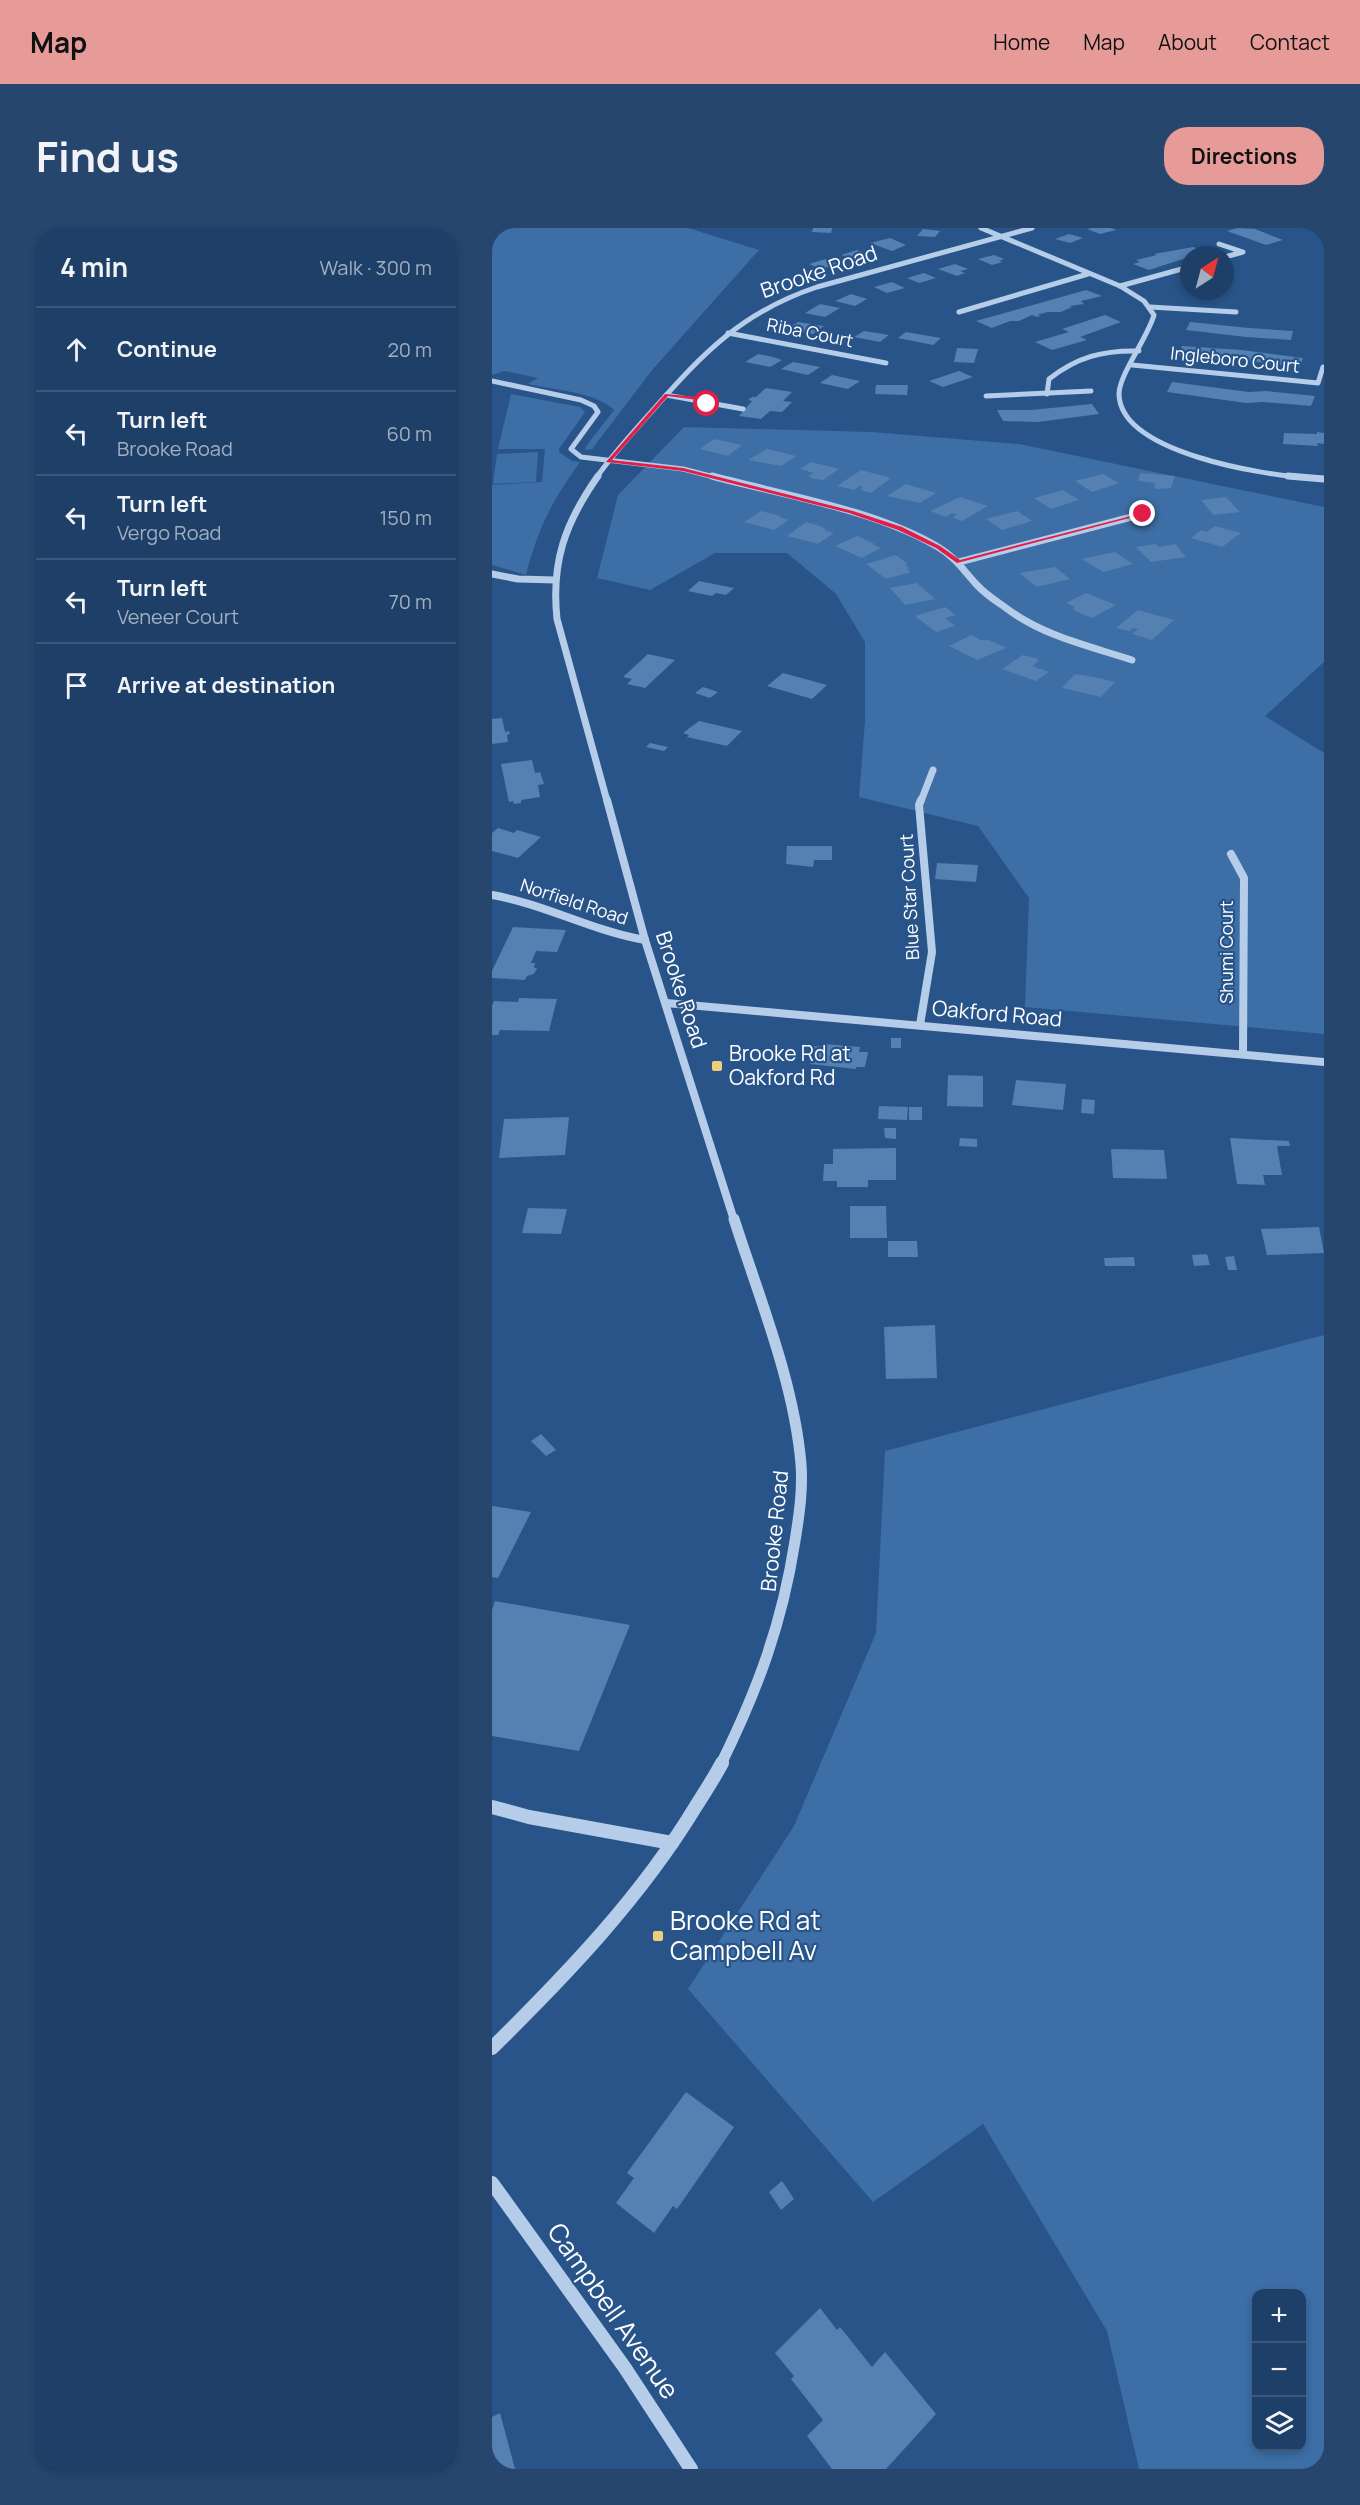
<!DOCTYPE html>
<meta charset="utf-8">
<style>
body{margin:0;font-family:Manrope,sans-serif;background:#26466d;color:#f1f3f6}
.controls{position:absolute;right:18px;bottom:18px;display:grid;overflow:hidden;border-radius:12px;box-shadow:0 3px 9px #0003}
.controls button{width:54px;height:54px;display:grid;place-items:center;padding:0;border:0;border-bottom:2px solid #3c587b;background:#1e3f67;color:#f1f3f6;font:30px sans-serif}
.compass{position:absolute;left:688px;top:18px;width:54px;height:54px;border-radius:50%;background:#1e3f67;box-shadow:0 3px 9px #0003;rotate:36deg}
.stop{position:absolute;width:18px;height:18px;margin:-14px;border:4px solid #e11d48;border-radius:50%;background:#fff}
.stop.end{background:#e11d48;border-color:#fff;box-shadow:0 2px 6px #0008}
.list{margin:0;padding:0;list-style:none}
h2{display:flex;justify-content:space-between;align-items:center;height:78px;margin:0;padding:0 24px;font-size:26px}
h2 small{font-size:20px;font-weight:400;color:#a1afc0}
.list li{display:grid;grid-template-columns:39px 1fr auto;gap:18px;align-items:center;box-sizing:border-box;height:84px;padding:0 24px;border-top:2px solid #3c587b}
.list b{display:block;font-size:22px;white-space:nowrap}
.list p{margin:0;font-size:20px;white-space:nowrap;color:#a1afc0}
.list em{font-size:20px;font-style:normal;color:#a1afc0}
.icon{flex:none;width:33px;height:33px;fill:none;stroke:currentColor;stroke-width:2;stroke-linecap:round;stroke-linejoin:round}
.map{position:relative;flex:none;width:832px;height:2241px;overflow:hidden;border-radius:24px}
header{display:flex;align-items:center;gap:36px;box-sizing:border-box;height:84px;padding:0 30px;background:#e69b98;color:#111}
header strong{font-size:28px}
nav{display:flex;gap:33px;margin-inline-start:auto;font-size:21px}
.intro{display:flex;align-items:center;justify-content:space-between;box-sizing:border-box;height:144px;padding:0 36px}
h1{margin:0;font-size:42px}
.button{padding:15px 27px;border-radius:24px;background:#e69b98;color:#111;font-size:21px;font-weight:700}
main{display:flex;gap:36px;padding:0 36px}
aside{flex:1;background:#1e3f67;border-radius:24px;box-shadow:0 3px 9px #0003}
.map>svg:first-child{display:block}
</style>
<header>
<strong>Map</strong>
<nav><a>Home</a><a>Map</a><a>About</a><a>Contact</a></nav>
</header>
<div class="intro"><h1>Find us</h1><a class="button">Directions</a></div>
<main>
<aside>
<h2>4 min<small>Walk · 300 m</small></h2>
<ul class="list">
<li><svg class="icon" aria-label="ahead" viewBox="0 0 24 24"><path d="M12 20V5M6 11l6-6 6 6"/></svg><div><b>Continue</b></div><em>20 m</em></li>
<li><svg class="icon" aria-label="left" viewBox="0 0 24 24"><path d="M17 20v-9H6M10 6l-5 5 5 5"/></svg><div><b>Turn left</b><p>Brooke Road</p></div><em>60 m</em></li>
<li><svg class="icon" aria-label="left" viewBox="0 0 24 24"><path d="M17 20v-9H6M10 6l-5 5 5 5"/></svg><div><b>Turn left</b><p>Vergo Road</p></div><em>150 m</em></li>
<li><svg class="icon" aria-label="left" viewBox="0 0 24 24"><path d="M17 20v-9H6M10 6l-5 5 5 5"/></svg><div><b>Turn left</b><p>Veneer Court</p></div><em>70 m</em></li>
<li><svg class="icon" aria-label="arrive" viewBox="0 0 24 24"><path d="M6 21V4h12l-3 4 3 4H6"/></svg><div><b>Arrive at destination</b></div></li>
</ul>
</aside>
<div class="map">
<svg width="832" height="2241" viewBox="0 0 832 2241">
<rect width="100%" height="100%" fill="#285489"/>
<g fill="#3d6ea5" fill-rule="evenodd">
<path d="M0,0h196l71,22 -106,119 -61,80 -7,1 2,-5 27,-35c-17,-18 -61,-20 -86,-26l10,-6 -33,-7 -13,4z"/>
<path d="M19,166l69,13 5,5 -26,37v3l13,9 8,1c-28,39 -42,66 -54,113l-34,-10v-80l50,-3 3,-33h-47z"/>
<path d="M192,199l188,5 147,12 305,63v155l-59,54 59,37v281l-299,-27 4,-109 -51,-72 -119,-29 6,-76v-79l-29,-48 -49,-41h-72l-65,37 -53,-12 21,-83z"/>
<path d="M46,224l-2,30 -43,2 4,-30z"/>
<path d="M832,1107v1134h-185l-32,-138 -124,-207 -110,78 -185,-213 106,-163 82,-193 9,-182zM764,2066h46v152h-46z"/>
</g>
<g fill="#5580b2">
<path d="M321,0h19l-1,5 -19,-1z"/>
<path d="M600,0h19l5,2 -16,4 -13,-5z"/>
<path d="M746,0l17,1 28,11 -17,5 -39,-14z"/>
<path d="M431,1l17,2 -5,6 -18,-1z"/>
<path d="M577,6l14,4 -13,5 -15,-4z"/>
<path d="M398,10l16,7 -14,6 -22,-8z"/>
<path d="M701,19l16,6 -20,2v4l-3,-1 -37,12 -16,-6 7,-2 -4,-2 21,-5 -3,-1z"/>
<path d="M365,22l12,5 -16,4 -12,-4z"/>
<path d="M502,27l10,4 -5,2 4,1 -11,3 -14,-6z"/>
<path d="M334,31l12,5 -17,5 -12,-5z"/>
<path d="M463,36l13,5 -8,2 5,2 -8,3 -19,-7z"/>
<path d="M432,45l12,5 -17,5 -12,-5z"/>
<path d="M400,54l13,6 -18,5 -13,-6z"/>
<path d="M594,62l16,6 -21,5 3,3 -14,2 2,1 -11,5h-13l-11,3 4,1 -4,1 -5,-2 -13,6h-9l-18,7 -16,-7z"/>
<path d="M359,66l16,5 -12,7 -20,-5z"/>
<path d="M328,76l20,4 -15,9 -20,-4z"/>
<path d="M613,87l16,7 -41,15 7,3 -35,10 -17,-8 34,-10 -7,-3z"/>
<path d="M306,94l26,4 -11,8 -26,-5z"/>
<path d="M698,94l59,6 44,3 -2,9 -45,-3 -60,-7z"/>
<path d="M372,103l25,4 -9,7 -26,-5z"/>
<path d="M414,104l35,6 -8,7 -35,-7z"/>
<path d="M690,118l60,4 61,8 -3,9 -76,-9 -17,1 -29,-4z"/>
<path d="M465,120l21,1 -4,14 -20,-1z"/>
<path d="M266,126l15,3 9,3 -12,7 -25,-5z"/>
<path d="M301,134l27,5 -12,8 -27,-6z"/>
<path d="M467,143l14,6 -30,10 -14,-6z"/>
<path d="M340,147l28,6 -12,8 -28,-6z"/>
<path d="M680,154l77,10 17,-1 49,5 -4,10 -48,-4 -17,1 -79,-11z"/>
<path d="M384,157h32l-1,10 -32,-1z"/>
<path d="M274,160l26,4 -9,9 9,1 -10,10 -12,-1 -9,8 -22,-3 13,-15 -4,-1 4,-3h4z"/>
<path d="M600,176l7,10 -61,8 -35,-1 -6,-11h34z"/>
<path d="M825,204l7,1v11l-7,-1 1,3 -35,-2 1,-11 33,1z"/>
<path d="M222,211l28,6 -14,11 -28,-7z"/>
<path d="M275,221l29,7 -15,10 -33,-6z"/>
<path d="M319,234l28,7 -16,11 -13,-2 1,-1 -3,-1 6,-3 -14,-4z"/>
<path d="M369,242l30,8 -20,15 -11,-3 3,-3 -3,-1 -6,4 -17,-4z"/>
<path d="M648,245l35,3 -4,12 -15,1 -2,-2 1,-4 -17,-2z"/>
<path d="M611,246l16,9 -27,9 -17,-11z"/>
<path d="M414,256l30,9 -16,10 -33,-7z"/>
<path d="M571,262l16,10 -28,9 -17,-11z"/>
<path d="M468,269l28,9 -26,15 -10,-4 5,-2 -5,-2 -6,4 -16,-6z"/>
<path d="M734,269l14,15 -27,3 -12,-15z"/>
<path d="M269,283l20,5 -2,1 10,3 -15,10 -30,-8z"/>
<path d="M525,283l15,10 -30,9 -16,-11z"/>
<path d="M314,294l18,5 -2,1 5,2 -2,1 9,2 -16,11 -31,-8z"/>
<path d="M723,298l26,7 -19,14 -31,-9 10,-8 5,2z"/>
<path d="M365,308l18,8 -2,1 8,3 -19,10 -27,-12z"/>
<path d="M664,316l3,3 16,-3 11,13 -35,5 -15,-15z"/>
<path d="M623,324l18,12 -29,8 -23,-13z"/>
<path d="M404,327l12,9 -3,1 5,3 -3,1 4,3 -25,7 -20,-15z"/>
<path d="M563,339l15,12 -33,8 -18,-14z"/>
<path d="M207,353l35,7 -8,7 -10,-2 -4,3 -24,-5z"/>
<path d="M425,355l18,16 -30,6 -15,-17z"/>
<path d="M594,365l30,12 -24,13 -17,-7 -2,-3 2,-1 -9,-4z"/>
<path d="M453,379l11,8 -11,3 10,8 -19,6 -21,-16z"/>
<path d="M646,382l36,10 -22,20 -20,-6 6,-5 -5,-1 -4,3 -13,-3z"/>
<path d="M479,407l10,5h8l17,8 -29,12 -28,-14z"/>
<path d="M156,426l27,6 -30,28 -18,-4 5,-5 -9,-2z"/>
<path d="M531,427l16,4 -2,1 2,1 -7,5 17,6 -13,9 -34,-12z"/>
<path d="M291,445l44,12 -15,14 -45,-13z"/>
<path d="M583,446l19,3 21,5 -14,15 -39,-9z"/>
<path d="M211,459l15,5 -8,6 -15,-5z"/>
<path d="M10,490l3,14 4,-1 1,3 -3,1 1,7 -16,2v-25z"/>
<path d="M207,493l43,10 -15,15 -40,-9 2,-2 -6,-2z"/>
<path d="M158,515l18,4 -4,4 -18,-4z"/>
<path d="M40,532l3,13 5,-1 4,12 -6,1 2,12 -19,3v3l-7,1 -1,-3 -4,1 -8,-38z"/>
<path d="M6,600l16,5 3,-3 24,7 -23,21 -26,-7v-18z"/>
<path d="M295,618h45v14h-18l-1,7 -27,-3z"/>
<path d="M445,635l41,2 -2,17 -41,-3z"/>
<path d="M21,699l53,3 -9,22 -21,-1 -5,12h4l-1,5h3l-3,6 -7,2 -2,4 -33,-2v-7z"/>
<path d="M27,770l38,1 -8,32 -49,-1 -2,5h-6v-29l2,-5 24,1z"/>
<rect x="399" y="810" width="10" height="10"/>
<path d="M333,816l35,3 -1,5h9l-3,15h-9v2l-46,-5 4,-18 11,1z"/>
<path d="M456,847l35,1v31l-36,-1z"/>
<path d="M524,852l50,4 -3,26 -51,-5z"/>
<path d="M590,871l13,1 -1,14 -13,-1z"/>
<path d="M387,878l29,1 -1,13 -29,-1z"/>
<rect x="417" y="879" width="13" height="13"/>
<path d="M77,889l-4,38 -66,3 5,-39z"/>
<path d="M392,900h12v11l-11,-1z"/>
<path d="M468,910l17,1v8l-18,-1z"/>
<path d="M738,910l59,3 1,5h-13l5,29h-19l2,10 -28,-1z"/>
<path d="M404,920v32h-28v7h-31v-6h-14l1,-17h9v-15z"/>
<path d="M619,921l53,1 3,29 -54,-1z"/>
<path d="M358,978h36l1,32h-37z"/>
<path d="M36,980l39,1 -6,25 -39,-1z"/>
<path d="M827,999l5,26 -57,2 -6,-26z"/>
<path d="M396,1013h29l1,16h-30z"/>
<path d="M715,1026l3,11 -16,1 -2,-11z"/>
<path d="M742,1028l3,14h-9l-3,-13z"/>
<path d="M642,1029l1,9h-30l-1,-8z"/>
<path d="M443,1097l2,53 -51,1 -2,-52z"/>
<path d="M49,1206l15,16 -10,6 -15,-15z"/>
<path d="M0,1278l39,6 -33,66 -6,-1z"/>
<path d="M3,1373l135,24 -51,126 -87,-15v-126z"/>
<path d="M194,1864l48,35 -57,82 -4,-3 -19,27 -38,-30 18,-25 -7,-5z"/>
<path d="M290,1953l12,18 -13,11 -12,-18z"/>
<path d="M328,2080l17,22 3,-3 32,40 13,-15 51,62 -50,55h-54l-25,-33 16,-16 -32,-41 3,-3 -19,-23z"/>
<path d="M8,2185l15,56h-23v-52z"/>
</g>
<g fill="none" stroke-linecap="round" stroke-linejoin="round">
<g stroke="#b5cde9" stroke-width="5">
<path d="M489,0l139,58 24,15 10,14c-6,22 -35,60 -35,79 1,59 145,81 189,84"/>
<path d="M727,16l24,8 -18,5"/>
<path d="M628,58l69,-19"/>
<path d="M658,79l86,5"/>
<path d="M467,84l129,-38"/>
<path d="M236,105l158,30"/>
<path d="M640,137l186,18 5,-16"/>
<path d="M0,153l89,19 13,6 4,6 -27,37 10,8 102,12 35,9"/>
<path d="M555,166l2,-15c28,-22 54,-29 90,-28"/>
<path d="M174,167l77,14"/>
<path d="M494,168l105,-5"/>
<path d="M104,250c17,-24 37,-46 57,-68 50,-57 89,-98 164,-123l215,-59"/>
</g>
<g stroke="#b5cde9" stroke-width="7">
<path d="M106,248c-33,47 -47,86 -41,143l50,182"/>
<path d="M220,248c71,19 164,34 226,71 17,10 26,24 39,38 8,9 19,16 29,23 37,28 83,38 126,52"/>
<path d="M796,248l36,3"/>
<path d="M467,334l184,-48"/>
<path d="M0,346l26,5 37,1"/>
<path d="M429,573l12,-31"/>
</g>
<g stroke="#b5cde9" stroke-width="8">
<path d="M115,572l38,140 89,280"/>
<path d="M739,626l13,24 -1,176"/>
<path d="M0,667c53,9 100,36 153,45"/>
<path d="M174,775l658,59"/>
<path d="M428,797l12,-73 -13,-147 2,-5"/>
</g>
<path stroke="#b5cde9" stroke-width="11" d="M229,1536c37,-75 61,-140 74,-223 4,-25 8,-51 6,-77 -7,-82 -42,-167 -67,-245"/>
<g stroke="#b5cde9" stroke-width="14">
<path d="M0,1579l37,10 143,26"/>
<path d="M0,1820c75,-74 149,-151 204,-242 9,-14 18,-28 26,-43"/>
<path d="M0,1955l133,185 66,101"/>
</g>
</g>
<path fill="#e11d48" d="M173,166l34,3 11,7 -3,1 -9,-5 -30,-4 -56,64 71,8 170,43 49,16 38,19 20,14 183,-47 2,1 -188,49 -21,-15 -38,-18 -49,-17 -166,-42 -77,-9z"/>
<g fill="#f0cd7c" stroke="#285489" stroke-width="2">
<rect x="219" y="832" width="12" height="12" rx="3"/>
<rect x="160" y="1702" width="12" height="12" rx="3"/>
</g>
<g text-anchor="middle" stroke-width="4.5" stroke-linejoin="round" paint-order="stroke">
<g font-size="18" fill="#fff" stroke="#285489">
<text transform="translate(318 105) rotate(11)" y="6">Riba Court</text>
<text transform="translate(743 132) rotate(6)" y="6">Ingleboro Court</text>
<text transform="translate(418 669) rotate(-93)" y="6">Blue Star Court</text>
<text transform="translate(82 674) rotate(18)" y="6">Norfield Road</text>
<text transform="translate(735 724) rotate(-90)" y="6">Shumi Court</text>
</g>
<g font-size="21" fill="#fff" stroke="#285489">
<text transform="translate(327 44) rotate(-19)" y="7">Brooke Road</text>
<text transform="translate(189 762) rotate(72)" y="7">Brooke Road</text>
<text transform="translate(505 786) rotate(5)" y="7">Oakford Road</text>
<text transform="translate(283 1303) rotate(-84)" y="7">Brooke Road</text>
</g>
<g font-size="21" fill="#fff" stroke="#285489" text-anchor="start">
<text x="237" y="833">Brooke Rd at<tspan x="237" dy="24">Oakford Rd</tspan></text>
</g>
<g font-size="26" fill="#fff" stroke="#285489" text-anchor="start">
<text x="178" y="1702">Brooke Rd at<tspan x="178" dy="30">Campbell Av</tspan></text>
</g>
<g font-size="26" fill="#fff" stroke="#285489">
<text transform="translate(121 2083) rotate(55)" y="9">Campbell Avenue</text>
</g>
</g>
</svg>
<div class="controls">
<button>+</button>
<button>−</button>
<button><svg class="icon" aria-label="layers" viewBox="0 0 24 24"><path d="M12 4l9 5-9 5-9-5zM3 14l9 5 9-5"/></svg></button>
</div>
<svg class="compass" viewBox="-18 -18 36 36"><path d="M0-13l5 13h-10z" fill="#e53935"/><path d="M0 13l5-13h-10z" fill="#a1afc0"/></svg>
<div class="stop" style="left:215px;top:176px"></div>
<div class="stop end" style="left:651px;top:286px"></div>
</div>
</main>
